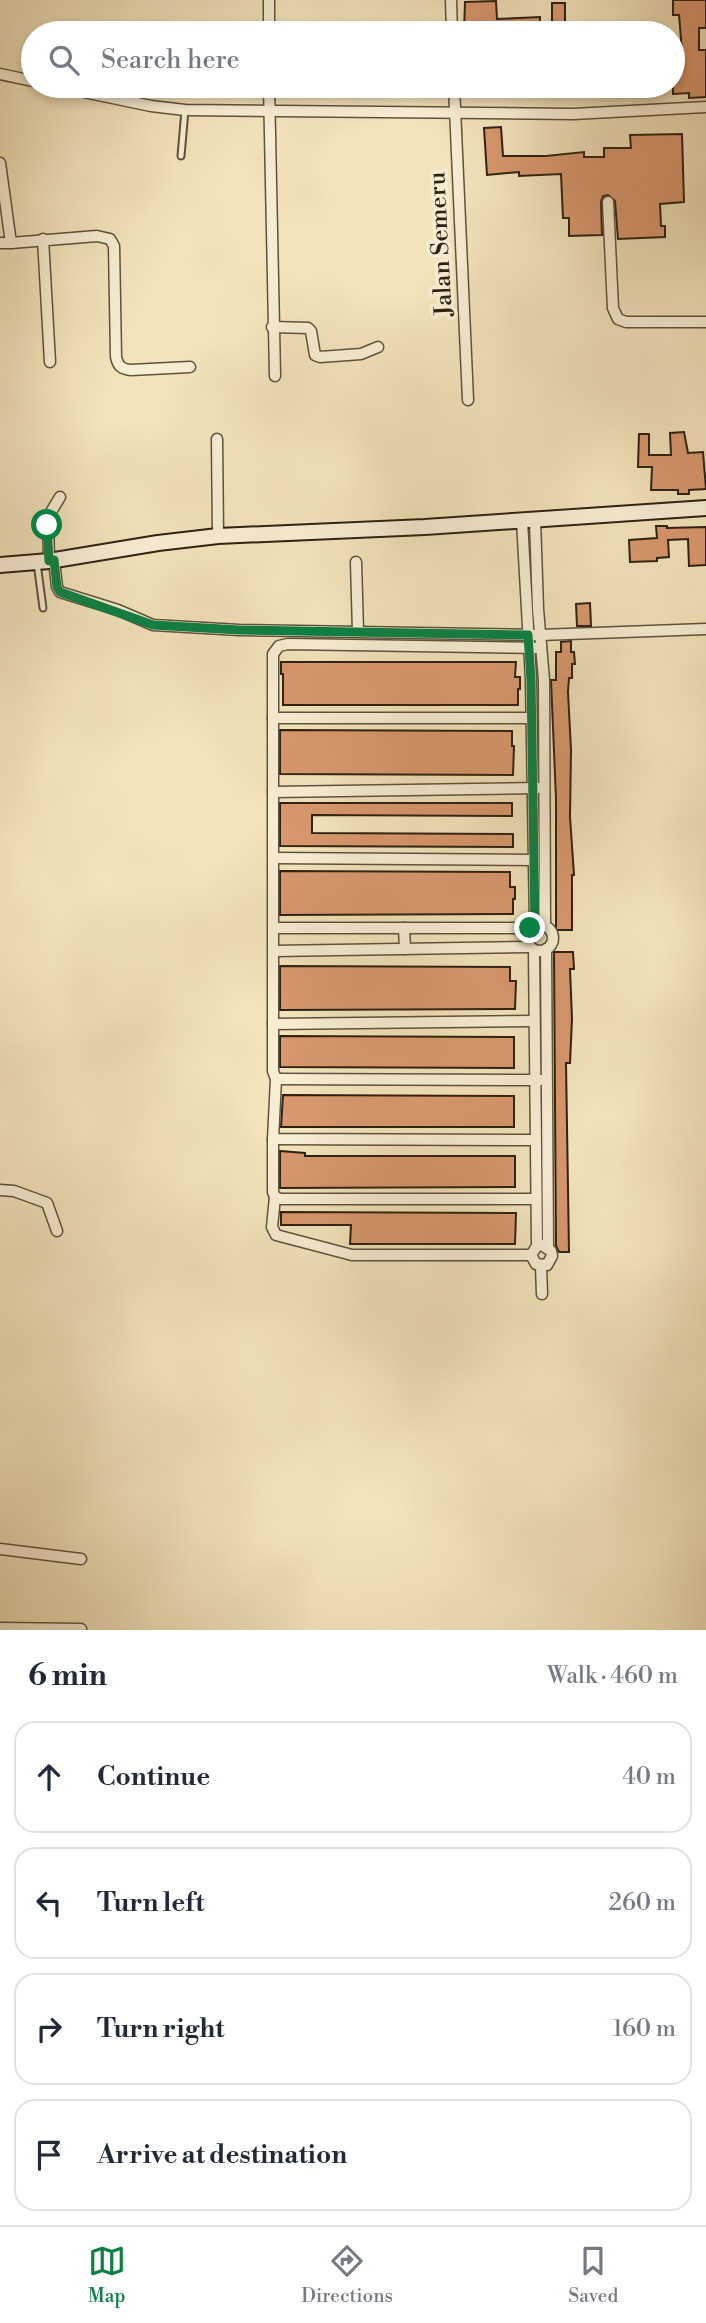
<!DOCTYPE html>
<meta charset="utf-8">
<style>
body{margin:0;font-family:"Libre Bodoni",serif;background:#f2f2f3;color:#1f2937}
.stop{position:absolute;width:21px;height:21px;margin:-16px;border:5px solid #0b8043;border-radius:50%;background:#fff}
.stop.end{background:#0b8043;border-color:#fff;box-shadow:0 2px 7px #0008}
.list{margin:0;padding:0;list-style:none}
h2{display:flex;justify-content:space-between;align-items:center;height:91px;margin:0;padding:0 28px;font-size:30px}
h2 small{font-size:23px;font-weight:400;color:#747a83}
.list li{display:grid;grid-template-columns:46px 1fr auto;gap:21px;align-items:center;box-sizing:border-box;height:112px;margin:0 14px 14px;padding:0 14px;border:2px solid #e0e1e3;border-radius:21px}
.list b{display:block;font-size:26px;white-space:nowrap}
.list em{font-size:23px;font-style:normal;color:#747a83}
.icon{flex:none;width:38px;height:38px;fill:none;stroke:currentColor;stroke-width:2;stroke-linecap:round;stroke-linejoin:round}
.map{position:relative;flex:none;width:706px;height:1630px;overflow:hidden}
.search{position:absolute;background:#fff;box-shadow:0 4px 10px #0003;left:21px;right:21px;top:21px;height:77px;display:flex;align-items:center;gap:18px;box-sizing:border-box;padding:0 24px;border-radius:38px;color:#747a83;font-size:26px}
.sheet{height:595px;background:#fff}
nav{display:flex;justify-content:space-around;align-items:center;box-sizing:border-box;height:98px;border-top:2px solid #e0e1e3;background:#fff;font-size:19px;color:#747a83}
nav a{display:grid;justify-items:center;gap:4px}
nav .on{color:#0b8043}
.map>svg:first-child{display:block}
</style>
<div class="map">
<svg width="706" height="1630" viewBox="0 0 706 1630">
<rect width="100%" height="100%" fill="#f2e3bb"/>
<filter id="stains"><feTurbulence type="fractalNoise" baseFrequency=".00286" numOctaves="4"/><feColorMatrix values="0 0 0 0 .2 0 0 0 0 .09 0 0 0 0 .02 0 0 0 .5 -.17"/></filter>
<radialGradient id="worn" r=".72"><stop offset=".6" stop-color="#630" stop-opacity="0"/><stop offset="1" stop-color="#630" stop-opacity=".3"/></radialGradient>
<g fill="#d8976d" stroke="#2e2112" stroke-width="2">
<path d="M673,0h33v28h-7v22h7v47l-17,1v-5l-16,1v-28h6l-1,-15h4l-3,-36h-6z"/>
<path d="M496,1l1,18 43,-2v16l-76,-1 1,-30z"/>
<path d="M552,3h13v22l-13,1z"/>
<path d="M501,127l2,29h43l38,-4v5h20v-9h27l-1,-13 52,-1 2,68 -24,2 1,22h4v11l-47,2 -3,-38 -7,-6 -5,1 -2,6 1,33 -33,1v-18h-6l-2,-44 -42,2v-4l-32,3 -3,-47z"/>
<path d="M684,432l4,21 15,-1 3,37 -17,1v4h-11v-4h-27l1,-23h-14l1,-33h10v21h22l-1,-22z"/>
<path d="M656,526h11v2l39,-1v38l-17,1 -1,-27 -20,1 1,17 -12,1v3l-27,1 -1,-22 28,-2z"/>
<path d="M590,603l1,23h-14l-1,-22z"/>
<path d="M571,641v11h3l1,12h-3v14h-3l-1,14 3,58 -1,67 4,58h-2v55h-16v-131l-5,-119h5v-28h5v-10z"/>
<path d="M281,662h235l-1,15h5v12h-2v16h-235v-31h-2z"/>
<path d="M280,730l232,1v15h2l-1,29 -233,-1z"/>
<path d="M280,803h232v13l-200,-1v18l201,1v13l-233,-1z"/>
<path d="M280,871l230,1v15h5v12h-2v15l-233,1z"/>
<path d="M554,952h19l1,17h-4l2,50 -2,44h-4l3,189h-10l-3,-6z"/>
<path d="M280,966l230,1v14h6l-1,28 -235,1z"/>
<path d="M280,1036l234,1v31l-234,-1z"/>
<path d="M283,1095l231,1v31h-233z"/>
<path d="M280,1151l25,2v3h210v31l-235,1z"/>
<path d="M281,1212l235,1 -1,31h-165l1,-19h-70z"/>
</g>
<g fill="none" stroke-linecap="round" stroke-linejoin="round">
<defs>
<g id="lane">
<path d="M181,156l4,-46"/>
<path d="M37,563l6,45"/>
</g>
<g id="street">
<path d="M451,0l1,33"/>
<path d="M269,33v-33"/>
<path d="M0,74l33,7"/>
<path d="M55,86l96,20 34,4 388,4 133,-7"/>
<path d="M269,86l6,290"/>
<path d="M454,86l14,314"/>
<path d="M0,163l11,80 86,-7 13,3 4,7 2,111c2,9 5,12 15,13l59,-3"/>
<path d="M608,202l5,106 5,11 8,3h80"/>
<path d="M43,239l7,123"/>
<path d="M0,243h11"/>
<path d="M272,327l36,1 3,3 4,24 5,2 41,-3 17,-7"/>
<path d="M217,439l1,97"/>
<path d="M535,520l3,89 6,71 1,246"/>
<path d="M522,521l9,159 4,245"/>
<path d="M54,560l3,27 3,5 58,18 35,15 86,5 301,5 166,-6"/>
<path d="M49,561l-1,-44 12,-20"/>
<path d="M356,562l2,69"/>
<path d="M273,718h258"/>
<path d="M273,792l265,-4"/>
<path d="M274,858l260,2"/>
<circle cx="540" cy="938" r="13"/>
<path d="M274,928h256"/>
<path d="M404,928l1,21"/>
<path d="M546,949l2,298"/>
<path d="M534,950l3,296 -6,9 5,9 11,1 5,-9 -1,-5 -9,-6 -5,1"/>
<path d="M274,951l256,-4"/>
<path d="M273,1024l261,-3"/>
<path d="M276,1079l265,1"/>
<path d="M273,1139v53l2,5 6,2h254"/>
<path d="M535,1140l-262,-1 3,-60 -3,-8v-417l6,-8 9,-2 253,4"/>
<path d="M0,1190l14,1 33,12 10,28"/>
<path d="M275,1197l-3,30 4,8 76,20h179"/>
<path d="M541,1266l1,28"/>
<path d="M0,1549l81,10"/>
<path d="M0,1628l81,1"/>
</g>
<path id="secondary" d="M0,565l49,-4 109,-18 60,-7 207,-9 281,-19"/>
</defs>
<use href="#lane" stroke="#5f523c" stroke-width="9"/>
<use href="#street" stroke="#5f523c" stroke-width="13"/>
<use href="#secondary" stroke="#2e2112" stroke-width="18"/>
<use href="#lane" stroke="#f7edd3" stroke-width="5"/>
<use href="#street" stroke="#f7edd3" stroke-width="10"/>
<use href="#secondary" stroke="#f7edd3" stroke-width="14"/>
</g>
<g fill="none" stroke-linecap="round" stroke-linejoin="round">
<path stroke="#0b8043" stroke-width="9" d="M47,525l2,36 5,-1 3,27 3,5 93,33 86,5 289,5 3,45 4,245 -5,3"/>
</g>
<g text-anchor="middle" stroke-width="7" stroke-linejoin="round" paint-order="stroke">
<g font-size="24" fill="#2e2112" stroke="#f7edd3">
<text transform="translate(440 244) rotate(-93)" y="8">Jalan Semeru</text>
</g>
</g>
<rect width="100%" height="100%" filter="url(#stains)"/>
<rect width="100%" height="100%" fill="url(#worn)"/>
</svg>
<div class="stop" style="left:47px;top:525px"></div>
<div class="stop end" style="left:530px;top:928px"></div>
<div class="search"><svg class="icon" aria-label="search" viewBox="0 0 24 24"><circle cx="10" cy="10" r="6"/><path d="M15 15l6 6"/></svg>Search here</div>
</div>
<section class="sheet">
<h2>6 min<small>Walk · 460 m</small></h2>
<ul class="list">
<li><svg class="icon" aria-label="ahead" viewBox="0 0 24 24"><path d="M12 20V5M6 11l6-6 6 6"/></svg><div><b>Continue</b></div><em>40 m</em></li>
<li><svg class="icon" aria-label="left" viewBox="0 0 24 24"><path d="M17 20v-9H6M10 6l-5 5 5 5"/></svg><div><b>Turn left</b></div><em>260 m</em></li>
<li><svg class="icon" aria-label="right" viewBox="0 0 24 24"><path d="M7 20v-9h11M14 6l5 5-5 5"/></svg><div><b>Turn right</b></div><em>160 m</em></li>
<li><svg class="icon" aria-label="arrive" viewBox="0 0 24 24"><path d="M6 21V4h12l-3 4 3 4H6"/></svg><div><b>Arrive at destination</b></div></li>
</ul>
</section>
<nav>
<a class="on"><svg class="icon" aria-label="map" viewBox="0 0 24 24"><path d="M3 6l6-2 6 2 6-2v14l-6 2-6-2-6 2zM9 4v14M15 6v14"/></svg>Map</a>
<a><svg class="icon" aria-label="directions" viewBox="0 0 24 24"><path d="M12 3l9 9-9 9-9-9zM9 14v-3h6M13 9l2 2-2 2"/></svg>Directions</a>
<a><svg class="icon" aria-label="saved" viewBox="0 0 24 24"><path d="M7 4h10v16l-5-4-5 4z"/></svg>Saved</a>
</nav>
